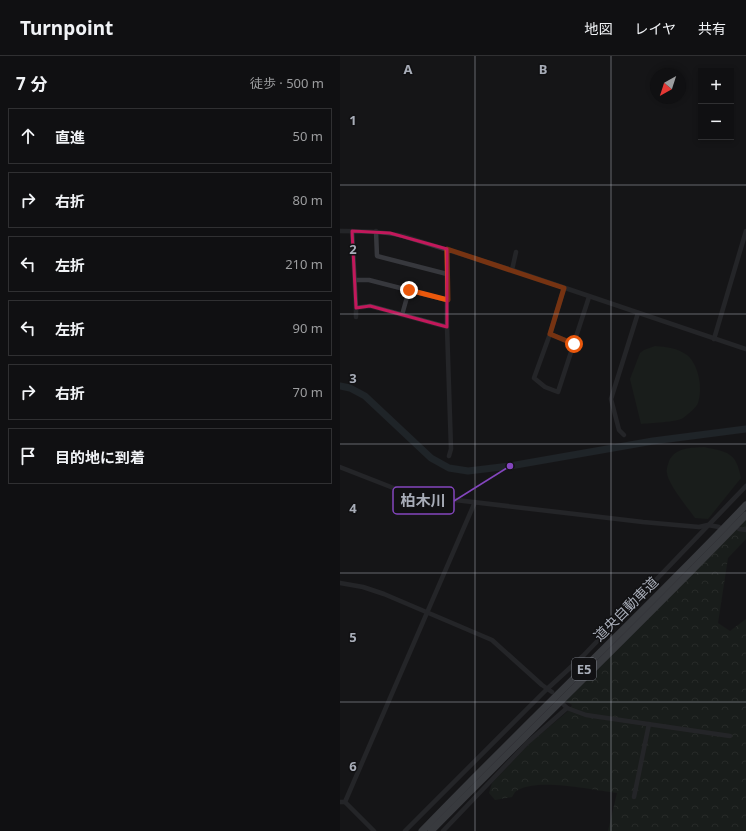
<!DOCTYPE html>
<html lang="ja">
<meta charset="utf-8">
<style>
body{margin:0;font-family:"Noto Sans","Noto Sans JP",sans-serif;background:#1e1e20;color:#f1f3f6}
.controls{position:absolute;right:12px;top:12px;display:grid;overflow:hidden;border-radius:0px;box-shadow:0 2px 6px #0003}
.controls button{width:36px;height:36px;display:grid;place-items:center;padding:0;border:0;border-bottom:1px solid #303032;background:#101012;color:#f1f3f6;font:20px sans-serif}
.compass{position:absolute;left:310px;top:12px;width:36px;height:36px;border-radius:50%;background:#101012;box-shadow:0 2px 6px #0003;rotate:219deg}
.stop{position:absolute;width:12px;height:12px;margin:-9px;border:3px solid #ea580c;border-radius:50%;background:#fff}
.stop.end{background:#ea580c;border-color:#fff;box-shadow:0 1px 4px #0008}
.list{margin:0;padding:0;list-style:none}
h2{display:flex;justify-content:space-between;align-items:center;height:52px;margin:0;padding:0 16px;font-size:17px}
h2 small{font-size:13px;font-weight:400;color:#9c9d9f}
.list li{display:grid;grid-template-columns:26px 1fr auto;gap:12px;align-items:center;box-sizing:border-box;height:56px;margin:0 8px 8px;padding:0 8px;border:1px solid #303032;border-radius:0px}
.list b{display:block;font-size:15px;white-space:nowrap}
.list em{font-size:13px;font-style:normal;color:#9c9d9f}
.icon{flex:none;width:22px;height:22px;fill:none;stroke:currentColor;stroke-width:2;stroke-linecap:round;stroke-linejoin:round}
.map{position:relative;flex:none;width:406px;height:775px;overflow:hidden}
header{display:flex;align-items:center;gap:24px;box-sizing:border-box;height:56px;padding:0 20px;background:#101012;border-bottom:1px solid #303032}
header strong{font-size:19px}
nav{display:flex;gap:22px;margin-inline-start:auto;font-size:14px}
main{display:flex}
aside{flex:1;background:#101012}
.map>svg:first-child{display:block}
</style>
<header>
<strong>Turnpoint</strong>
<nav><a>地図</a><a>レイヤ</a><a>共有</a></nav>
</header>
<main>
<aside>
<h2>7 分<small>徒歩 · 500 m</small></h2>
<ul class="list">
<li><svg class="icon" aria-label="ahead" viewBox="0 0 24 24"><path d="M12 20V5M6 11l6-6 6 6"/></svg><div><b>直進</b></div><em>50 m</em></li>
<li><svg class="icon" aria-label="right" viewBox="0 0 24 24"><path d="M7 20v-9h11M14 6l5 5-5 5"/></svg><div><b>右折</b></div><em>80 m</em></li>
<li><svg class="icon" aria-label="left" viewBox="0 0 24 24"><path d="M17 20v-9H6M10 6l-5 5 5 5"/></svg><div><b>左折</b></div><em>210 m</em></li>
<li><svg class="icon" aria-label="left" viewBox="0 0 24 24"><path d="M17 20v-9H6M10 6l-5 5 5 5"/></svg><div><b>左折</b></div><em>90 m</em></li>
<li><svg class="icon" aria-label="right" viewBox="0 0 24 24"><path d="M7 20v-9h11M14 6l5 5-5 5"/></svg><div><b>右折</b></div><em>70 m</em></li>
<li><svg class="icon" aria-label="arrive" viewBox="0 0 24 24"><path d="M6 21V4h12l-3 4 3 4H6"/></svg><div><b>目的地に到着</b></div></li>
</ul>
</aside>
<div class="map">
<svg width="406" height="775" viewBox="0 0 406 775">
<defs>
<pattern id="forest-crowns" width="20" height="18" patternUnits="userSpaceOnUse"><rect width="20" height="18" fill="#1e261f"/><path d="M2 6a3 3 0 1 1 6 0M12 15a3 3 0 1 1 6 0" fill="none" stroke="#3c433d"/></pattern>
</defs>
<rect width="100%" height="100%" fill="#161618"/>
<path fill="url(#forest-crowns)" d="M406,464v19l-18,19 -10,65 12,8 16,-12v212h-138l9,-38c-25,-3 -78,-15 -99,-3 -3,1 -4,4 -6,7l-17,3 -6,-7 3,-10 39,-41 36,-30 5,-7 -6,-4z"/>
<g fill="#1e261f">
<path d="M315,290c12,1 22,2 32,9 12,10 16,34 11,48 -2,5 -11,12 -15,15 -5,4 -34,5 -42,6l-11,-45 10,-26 4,-3z"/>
<path d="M364,391c24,5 32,5 37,31l-33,41 -13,-1c-7,-10 -27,-34 -28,-45 -1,-4 1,-8 2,-12 7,-14 22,-13 35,-14z"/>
</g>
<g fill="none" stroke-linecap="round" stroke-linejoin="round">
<path stroke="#2c353c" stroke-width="7" d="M0,330l10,2 15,8 66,62 18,10 19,3 42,-5 143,-25 93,-12"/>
<g stroke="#37383d" stroke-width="4.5">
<path d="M0,175c22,0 42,0 63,5l109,34 234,79"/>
<path d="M12,175l4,77 14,-2 77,21"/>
<path d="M36,175l1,25 70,18"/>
<path d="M107,193v78l4,122 -2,7"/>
<path d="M172,214l4,-18"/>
<path d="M15,224h14l78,20"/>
<path d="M224,232l-14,46 -16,44 11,9 13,5 31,-95"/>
<path d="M16,252v9"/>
<path d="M62,259l7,-25"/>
<path d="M210,278l25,10"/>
<path d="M374,283l32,-108"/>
<path d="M284,379l-5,-5 -8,-31 27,-86"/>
<path d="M0,411l56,22 18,6 16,2 213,25 56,5 9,-2 11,2"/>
<path d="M399,473l7,1"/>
<path d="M0,527l23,4 21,7 108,46 50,45 10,7"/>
<path d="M223,648l4,4 19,7 144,21"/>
<path d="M294,741l15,-73"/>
<path d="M0,746h5l130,-300"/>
<path d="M5,746l29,29"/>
<path d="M65,775l142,-142 36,-33 163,-170"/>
<path d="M103,775l84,-88 40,-35"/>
</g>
<g stroke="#63666e" stroke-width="7">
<path d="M82,775c106,-110 218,-215 324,-326"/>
<path d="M91,775c104,-106 212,-209 315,-316"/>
</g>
</g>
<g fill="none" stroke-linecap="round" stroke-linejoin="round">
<path stroke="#ea580c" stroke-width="5" d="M69,234l39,10 -1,-51 117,39 -14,46 24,10"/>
</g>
<path d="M0 0H406V775H0ZM12,175l38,2 57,16v78l-77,-21 -14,2z" fill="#161618" fill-opacity=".55" fill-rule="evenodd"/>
<path fill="none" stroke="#c2185b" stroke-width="3" stroke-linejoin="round" d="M12,175l38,2 57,16v78l-77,-21 -14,2z"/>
<path fill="none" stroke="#a8adb8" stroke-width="1" stroke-opacity="0.55" d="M135,0v775M271,0v775M0,129h406M0,258h406M0,388h406M0,517h406M0,646h406"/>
<g text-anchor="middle" stroke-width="3" stroke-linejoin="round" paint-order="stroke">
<rect fill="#111113" stroke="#7b7e86" stroke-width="1" x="232" y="602" width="24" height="22" rx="3"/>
<g font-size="13" font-weight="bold" fill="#a8adb8">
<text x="244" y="618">E5</text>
</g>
<g font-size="14" fill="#a8adb8" stroke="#111113">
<text transform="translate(286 553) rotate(-45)" y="5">道央自動車道</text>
</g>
</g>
<g font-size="13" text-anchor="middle" font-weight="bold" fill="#a8adb8" stroke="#111113" stroke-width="3" stroke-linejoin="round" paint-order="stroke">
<text x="68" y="18">A</text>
<text x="203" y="18">B</text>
<text x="13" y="69">1</text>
<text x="13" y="198">2</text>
<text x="13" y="327">3</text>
<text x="13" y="457">4</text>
<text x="13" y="586">5</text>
<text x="13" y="715">6</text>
</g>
<path fill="none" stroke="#8446be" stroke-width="1.5" d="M170 410L114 445"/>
<circle fill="#8446be" stroke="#111113" stroke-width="1.5" cx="170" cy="410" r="4"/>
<rect fill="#111113" stroke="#8446be" stroke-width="1.5" x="53" y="431" width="61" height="27" rx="4"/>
<g font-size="15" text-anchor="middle" font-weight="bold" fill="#a8adb8">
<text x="83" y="450">柏木川</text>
</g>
</svg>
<div class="controls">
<button>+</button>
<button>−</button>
</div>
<svg class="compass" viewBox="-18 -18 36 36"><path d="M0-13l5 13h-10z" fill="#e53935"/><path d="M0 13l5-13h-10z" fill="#9c9d9f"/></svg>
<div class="stop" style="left:234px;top:288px"></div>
<div class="stop end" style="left:69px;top:234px"></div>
</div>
</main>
